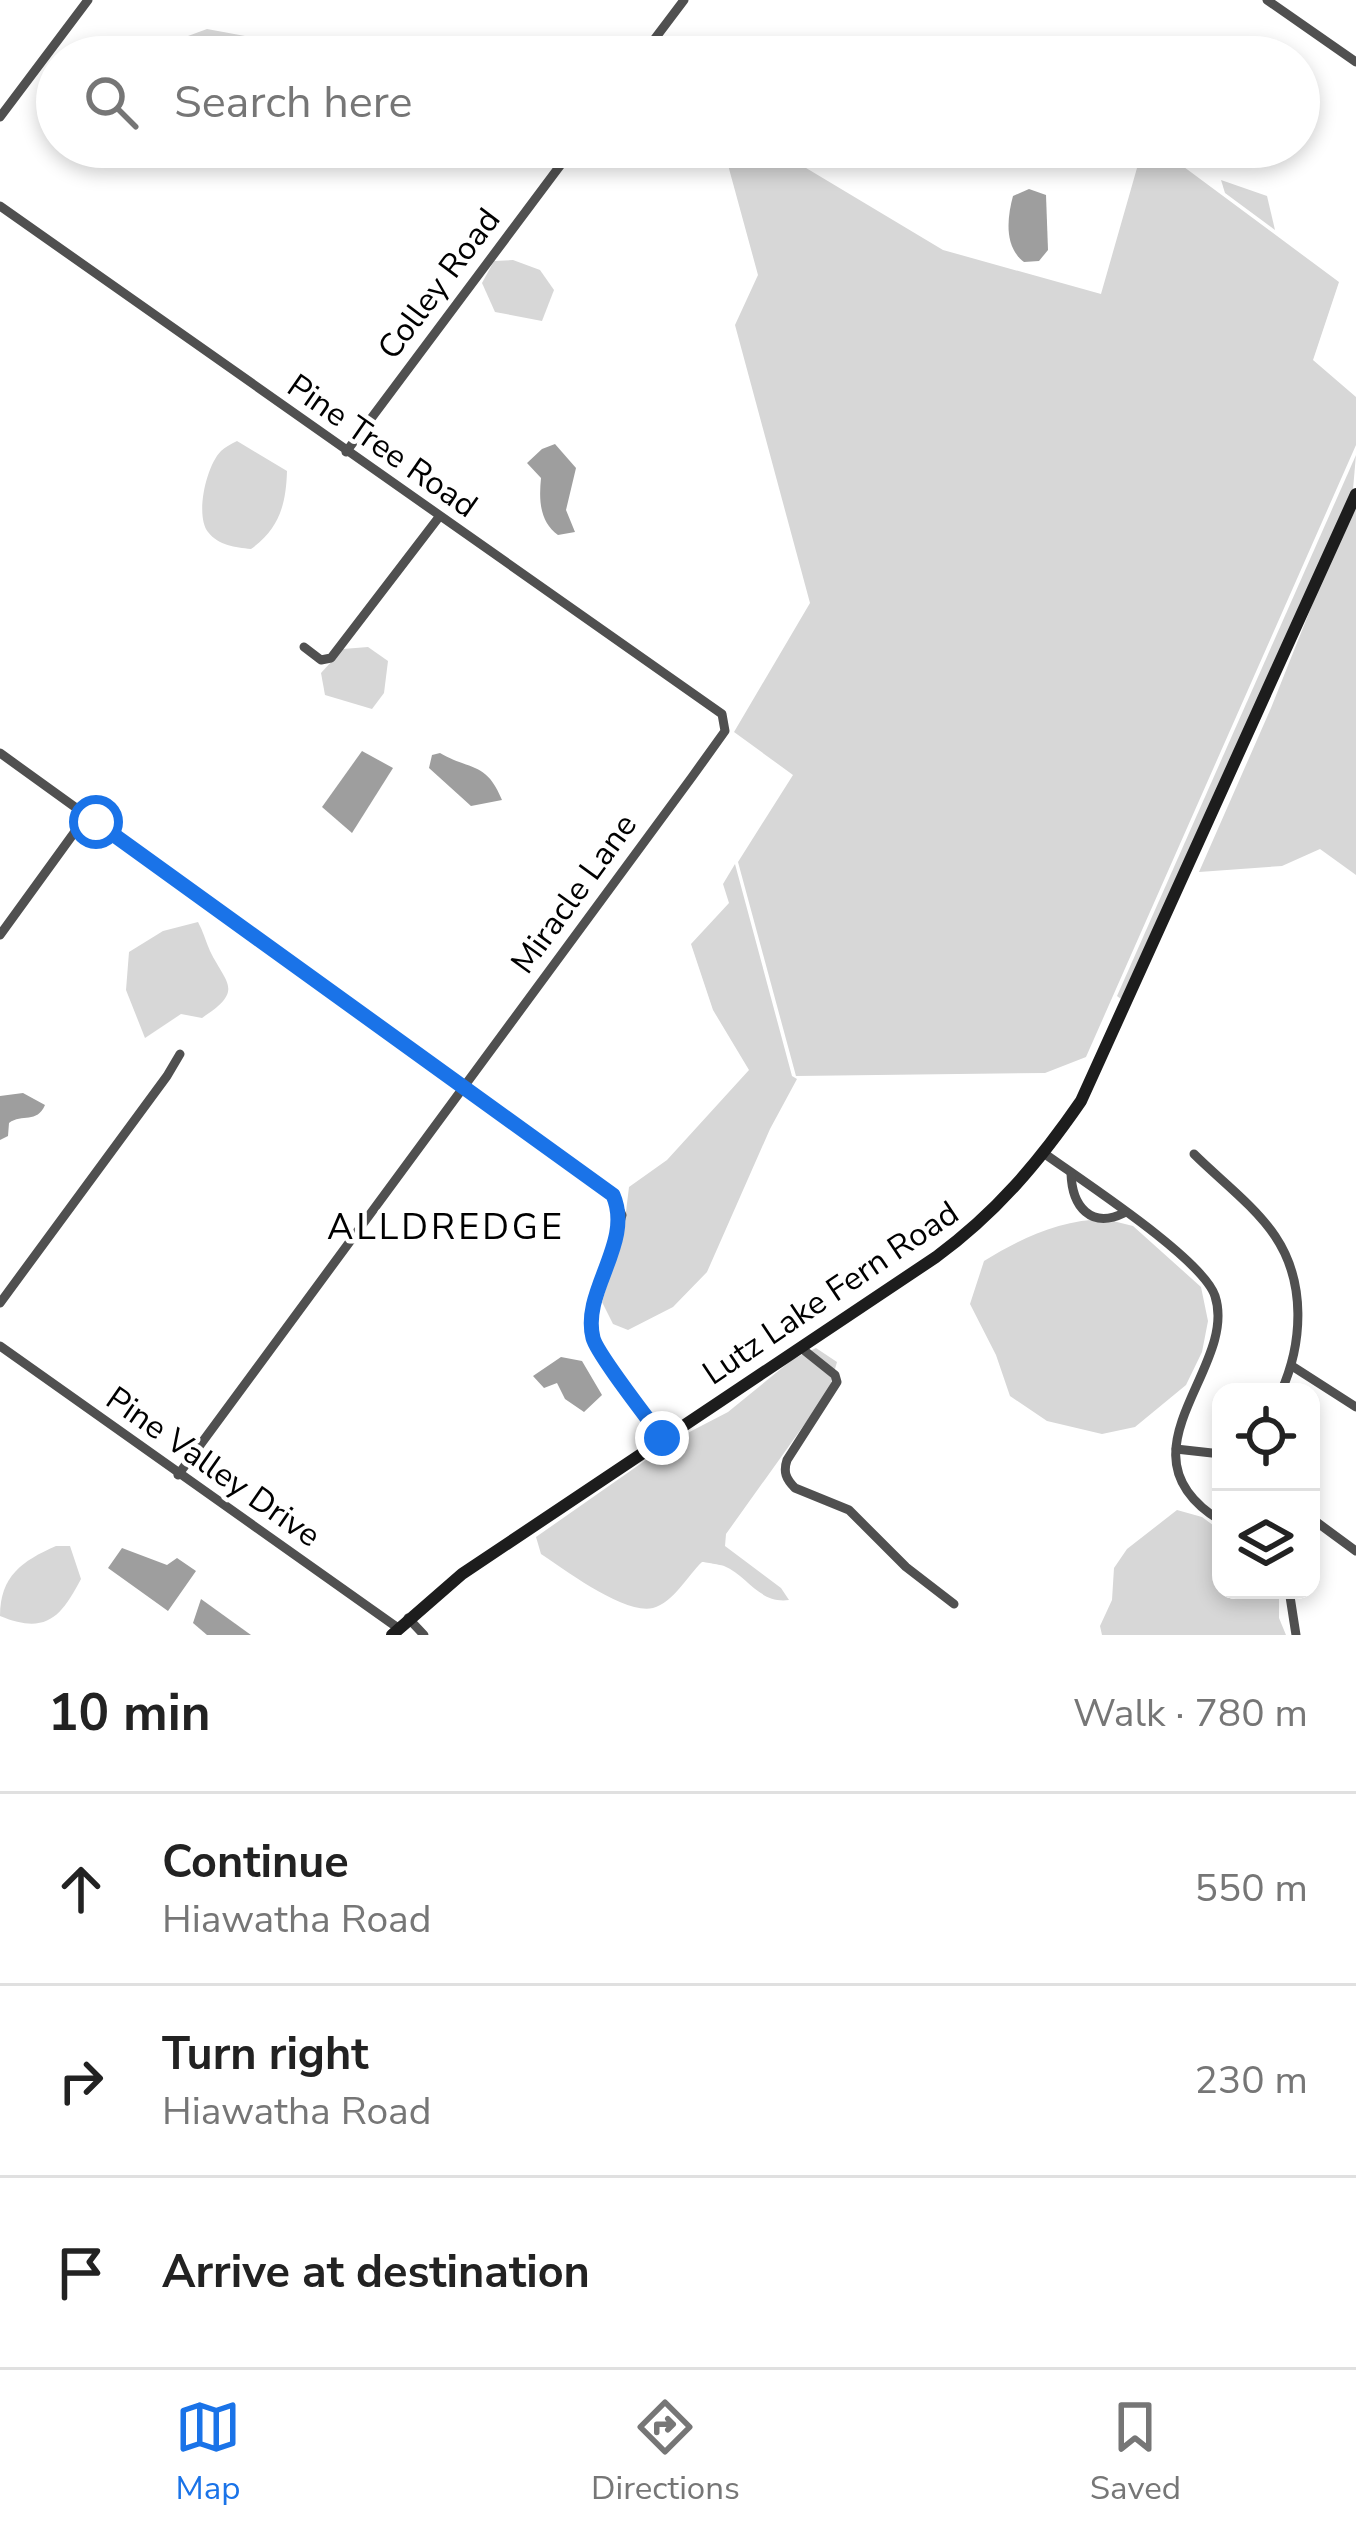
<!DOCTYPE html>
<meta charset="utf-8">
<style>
body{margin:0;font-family:"Nunito Sans",sans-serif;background:#f6f6f6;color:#222}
.controls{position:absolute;right:36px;bottom:36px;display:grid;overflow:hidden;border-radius:24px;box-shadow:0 6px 18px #0003}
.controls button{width:108px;height:108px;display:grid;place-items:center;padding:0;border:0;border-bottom:3px solid #e0e0e0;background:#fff;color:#222;font:60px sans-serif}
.stop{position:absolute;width:36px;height:36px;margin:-27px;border:9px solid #1a73e8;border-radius:50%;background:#fff}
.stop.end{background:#1a73e8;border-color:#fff;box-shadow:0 3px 12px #0008}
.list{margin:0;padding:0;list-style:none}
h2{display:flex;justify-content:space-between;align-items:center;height:156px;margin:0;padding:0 48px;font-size:51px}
h2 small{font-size:39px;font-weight:400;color:#767676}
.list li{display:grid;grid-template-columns:78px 1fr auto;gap:36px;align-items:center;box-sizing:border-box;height:192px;padding:0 48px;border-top:3px solid #e0e0e0}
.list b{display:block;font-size:45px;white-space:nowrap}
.list p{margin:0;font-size:39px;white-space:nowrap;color:#767676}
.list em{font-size:39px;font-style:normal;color:#767676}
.icon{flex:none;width:66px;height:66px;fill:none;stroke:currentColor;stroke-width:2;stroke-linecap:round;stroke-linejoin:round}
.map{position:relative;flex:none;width:1356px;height:1635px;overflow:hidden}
.search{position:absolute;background:#fff;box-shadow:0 6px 18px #0003;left:36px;right:36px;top:36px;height:132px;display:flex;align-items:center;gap:30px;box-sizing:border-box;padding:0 42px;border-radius:66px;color:#767676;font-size:45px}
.sheet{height:732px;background:#fff}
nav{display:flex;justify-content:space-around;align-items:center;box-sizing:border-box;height:168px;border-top:3px solid #e0e0e0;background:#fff;font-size:33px;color:#767676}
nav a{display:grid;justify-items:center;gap:6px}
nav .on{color:#1a73e8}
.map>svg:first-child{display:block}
</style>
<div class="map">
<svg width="1356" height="1635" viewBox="0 0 1356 1635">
<rect width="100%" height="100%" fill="#fff"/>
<g fill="#d7d7d7">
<path d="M207,29l38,7 17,21h-84l10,-21z"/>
<path d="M745,147h26l172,103 158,44 42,-147h14l182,135 -26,78 43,37v48l-270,612 -41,16 -249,3 -58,-214 55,-87 -59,-43 76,-129 -75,-278 23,-50 -30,-110z"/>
<path d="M973,147h60l-10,15 -43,-7z"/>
<path d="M1221,180l46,16 8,34 -50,-37z"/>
<path d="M513,260l27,10 14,20 -12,31 -47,-9 -13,-29 12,-22z"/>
<path d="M237,441l50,30c-1,34 -8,58 -36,78 -16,-2 -32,-3 -43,-17 -13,-16 -2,-66 13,-81 4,-4 10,-7 16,-10z"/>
<path d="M1356,455l-3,34 -232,510 -4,-3z"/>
<path d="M1356,495v380l-36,-26 -38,17 -83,6 72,-164z"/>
<path d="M368,647l20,14 -4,32 -12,16 -47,-14 -4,-22 22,-24z"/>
<path d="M735,864l57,212 5,3 -27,50 -63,143 -34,35 -45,23 -15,-6 -11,-22 22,-74 5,-41 38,-27 82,-90 -36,-60 -22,-66 38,-41 -6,-19z"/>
<path d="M198,922c5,9 8,20 12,29 16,33 35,39 -8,67l-21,-4 -36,24 -19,-48 3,-38 34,-21z"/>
<path d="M1105,1219l28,7 68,61 7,34 -6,31 -16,33 -51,42 -33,7 -55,-13 -37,-25 -14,-41 -26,-51 14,-43c37,-23 76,-41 121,-42z"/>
<path d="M816,1348l21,14 -8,28 -103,144 -1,12 56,42 8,12c-30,4 -41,-24 -65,-34 -2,-1 -20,-4 -22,-4 -14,13 -29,41 -49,46 -28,7 -88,-38 -112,-54l-5,-17 140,-98 52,-27 65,-53z"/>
<path d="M1177,1510l25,7 19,14v59h58v28l7,17h-184l-2,-9 12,-26 2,-32 13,-19z"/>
<path d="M56,1546h14l11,33c-20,38 -35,56 -81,37 0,-40 22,-55 56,-70z"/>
</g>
<g fill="#9e9e9e">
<path d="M1029,189l17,6 2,55 -9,11 -15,1c-20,-15 -17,-44 -11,-66z"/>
<path d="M555,444l21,24 -10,42 9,22 -17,3c-19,-14 -19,-36 -17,-57l-14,-15 15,-14z"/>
<path d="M362,751l31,17 -41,65 -30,-26z"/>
<path d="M440,753c31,18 46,8 62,47l-31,6 -42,-38 3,-13z"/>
<path d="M23,1093l22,12c-8,19 -23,8 -36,18l-1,13 -8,4v-44z"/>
<path d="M561,1357l21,4 20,34 -18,17 -19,-13 -8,-16 -13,5 -11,-12z"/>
<path d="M122,1548l45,17 10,-7 19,13 -28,40 -60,-43z"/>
<path d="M201,1599l50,36h-44l-14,-12z"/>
</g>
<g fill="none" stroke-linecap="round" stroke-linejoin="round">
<g stroke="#505050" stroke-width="9">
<path d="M1267,0l89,62"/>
<path d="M641,57l43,-57"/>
<path d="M0,117l88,-117"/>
<path d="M0,206l722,508 3,17 -33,46 -514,698"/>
<path d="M346,452l228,-305"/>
<path d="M304,647l17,13 10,-2 108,-141"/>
<path d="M0,753l613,442 9,20 -29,100v25l69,98"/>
<path d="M0,935l87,-120"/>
<path d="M1045,1154c36,26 158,105 170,142 24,73 -104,158 6,225"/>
<path d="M1194,1154c25,25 61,52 81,82 31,46 28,107 6,156"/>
<path d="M1071,1173c1,34 20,56 53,40"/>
<path d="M0,1303l167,-227 13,-22"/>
<path d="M0,1346l398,282"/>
<path d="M800,1347l35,28 2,7 -50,78c-4,12 -1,19 8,28l54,22 57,57 48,37"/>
<path d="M1292,1366l64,41"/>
<path d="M1176,1449l45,5"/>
<path d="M1311,1518l45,33"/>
<path d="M1289,1590l7,45"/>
<path d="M408,1618l16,17"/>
</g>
<path stroke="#1d1d1d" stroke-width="12" d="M392,1635l70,-61 474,-317c60,-44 103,-95 145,-156l275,-607"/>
</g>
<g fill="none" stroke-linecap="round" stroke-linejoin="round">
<path stroke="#1a73e8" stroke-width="15" d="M96,822l517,373c21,48 -32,96 -20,143 4,16 56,82 69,100"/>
</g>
<g text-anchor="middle" stroke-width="9" stroke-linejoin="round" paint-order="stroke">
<g font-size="33" fill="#000" stroke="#fff">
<text transform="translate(438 283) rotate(-53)" y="12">Colley Road</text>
<text transform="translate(383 445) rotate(35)" y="12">Pine Tree Road</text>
<text transform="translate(573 893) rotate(-54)" y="12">Miracle Lane</text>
<text transform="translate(830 1292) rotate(-34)" y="12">Lutz Lake Fern Road</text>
<text transform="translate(214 1466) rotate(35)" y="12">Pine Valley Drive</text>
</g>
<g font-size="36" letter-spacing="3" fill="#000" stroke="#fff">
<text x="446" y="1239">ALLDREDGE</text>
</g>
</g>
</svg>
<div class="controls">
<button><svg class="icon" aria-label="locate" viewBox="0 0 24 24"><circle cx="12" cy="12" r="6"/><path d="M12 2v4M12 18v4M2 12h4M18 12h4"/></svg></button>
<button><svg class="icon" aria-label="layers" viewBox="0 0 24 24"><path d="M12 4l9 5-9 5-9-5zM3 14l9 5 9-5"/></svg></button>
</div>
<div class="stop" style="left:96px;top:822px"></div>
<div class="stop end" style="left:662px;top:1438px"></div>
<div class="search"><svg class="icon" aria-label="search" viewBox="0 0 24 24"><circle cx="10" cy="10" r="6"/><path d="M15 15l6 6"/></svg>Search here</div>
</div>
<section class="sheet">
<h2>10 min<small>Walk · 780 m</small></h2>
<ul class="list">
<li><svg class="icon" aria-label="ahead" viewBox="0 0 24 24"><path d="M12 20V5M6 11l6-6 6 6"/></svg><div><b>Continue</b><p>Hiawatha Road</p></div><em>550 m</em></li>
<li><svg class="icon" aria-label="right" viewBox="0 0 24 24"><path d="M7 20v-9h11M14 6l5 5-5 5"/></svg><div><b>Turn right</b><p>Hiawatha Road</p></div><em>230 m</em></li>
<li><svg class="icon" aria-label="arrive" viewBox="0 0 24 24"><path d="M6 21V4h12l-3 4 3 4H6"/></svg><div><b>Arrive at destination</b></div></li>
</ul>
</section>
<nav>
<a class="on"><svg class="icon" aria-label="map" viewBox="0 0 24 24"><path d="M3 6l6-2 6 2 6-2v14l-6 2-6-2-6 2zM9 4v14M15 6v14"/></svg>Map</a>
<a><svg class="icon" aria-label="directions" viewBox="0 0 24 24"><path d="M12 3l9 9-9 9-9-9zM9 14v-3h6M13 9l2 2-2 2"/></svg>Directions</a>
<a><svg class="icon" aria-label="saved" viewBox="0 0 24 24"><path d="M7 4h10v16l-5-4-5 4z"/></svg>Saved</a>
</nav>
